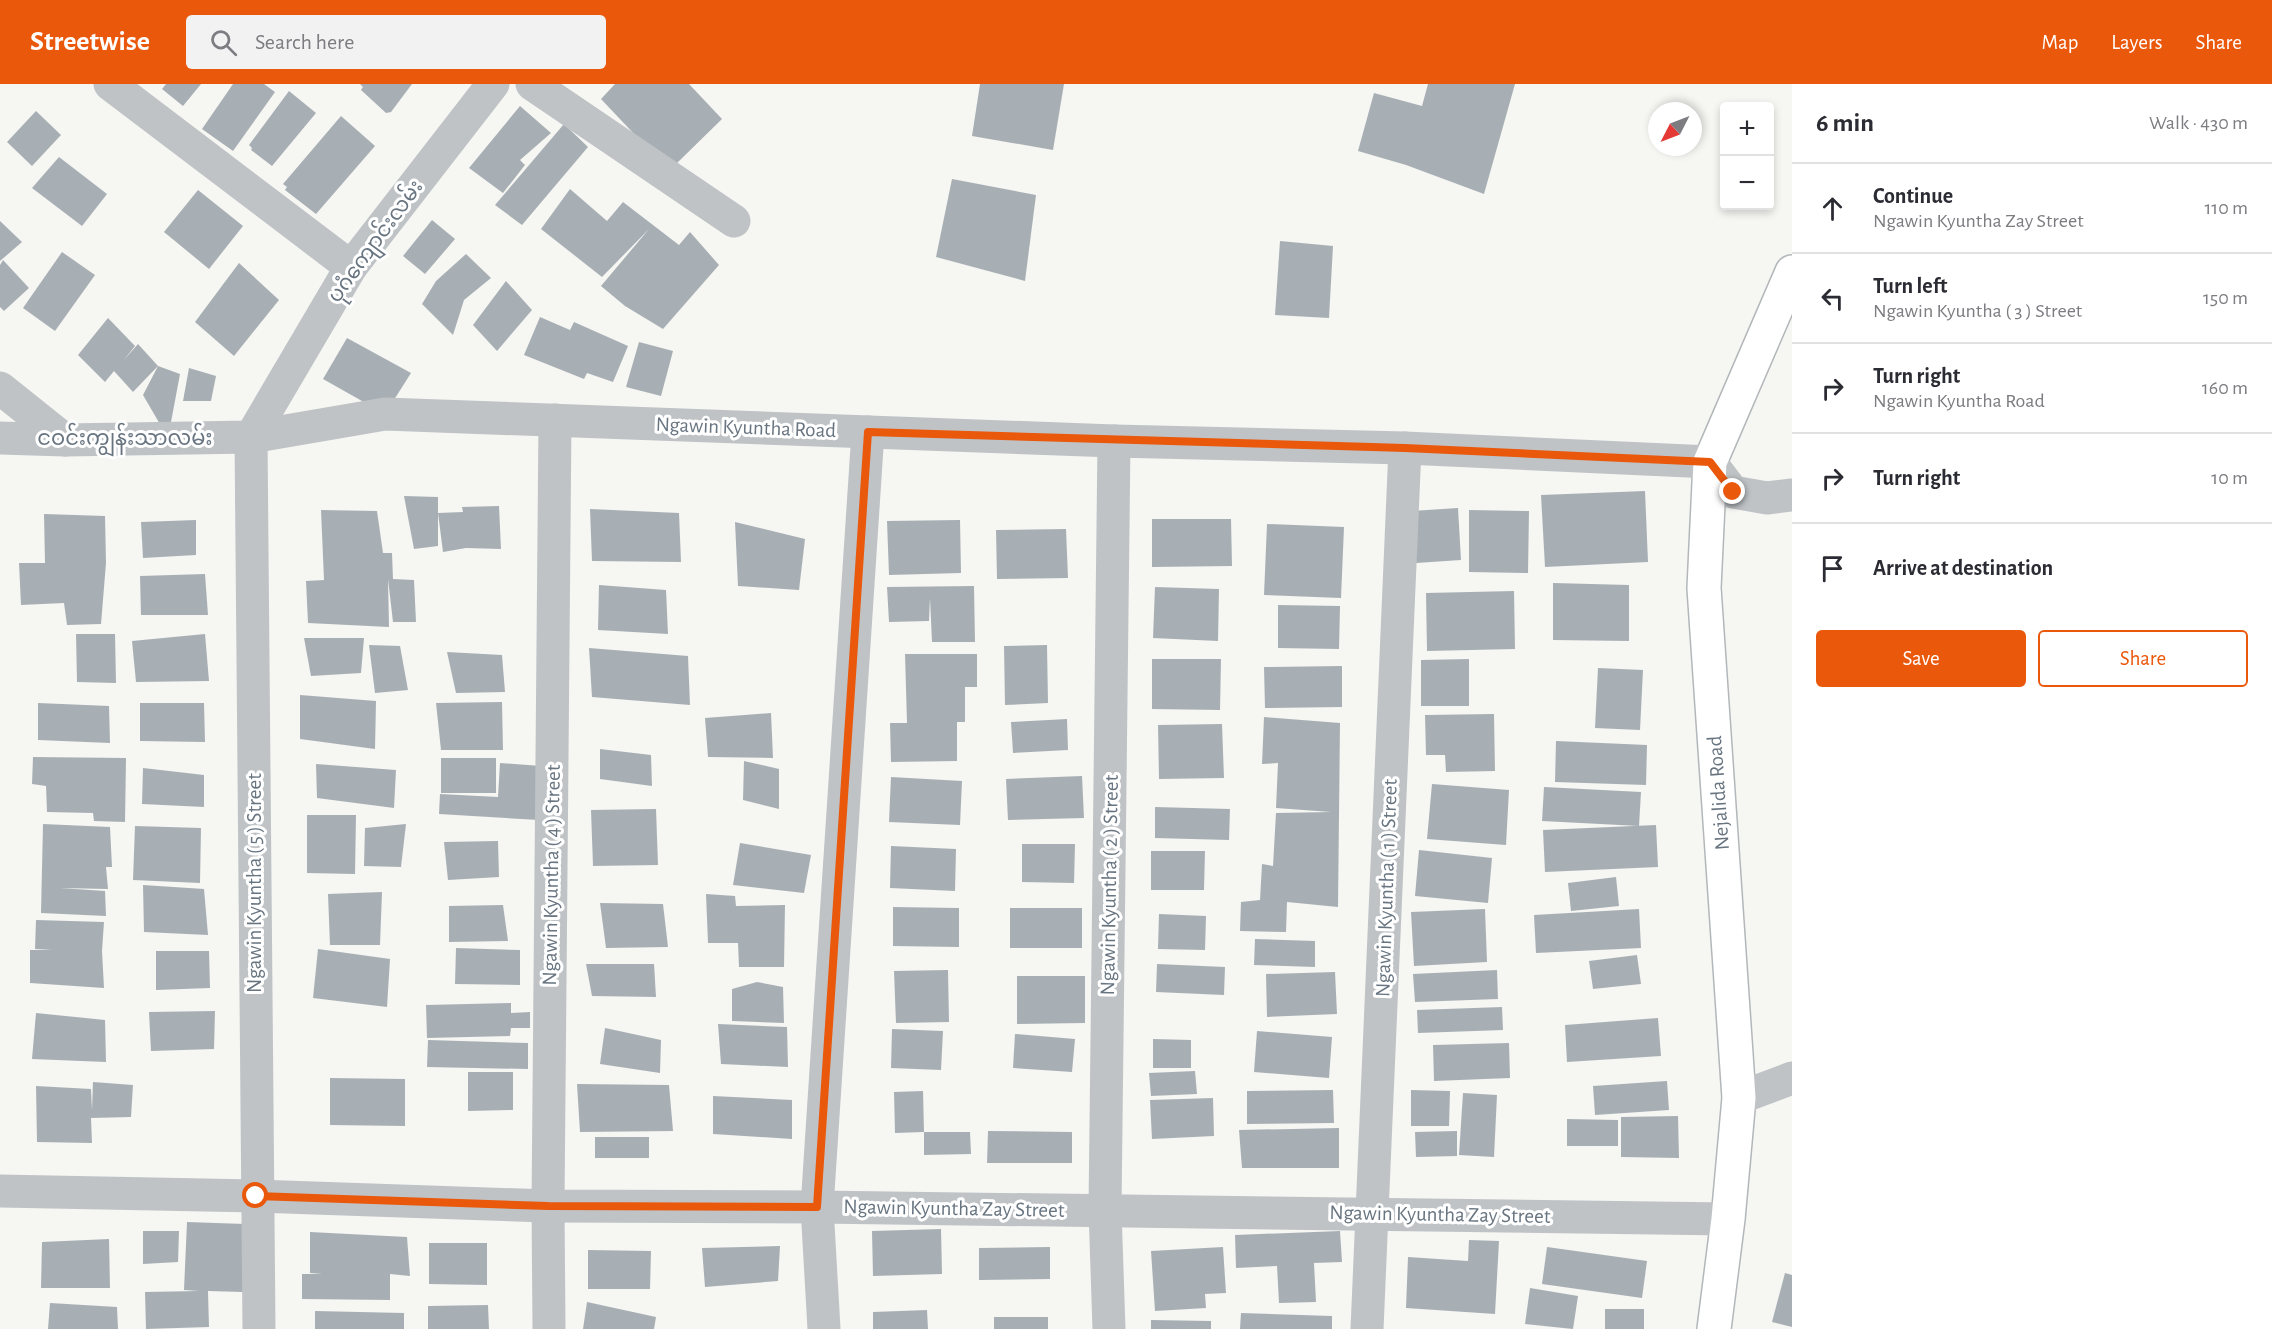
<!DOCTYPE html>
<meta charset="utf-8">
<style>
body{margin:0;font-family:"Alegreya Sans","Noto Sans Myanmar",sans-serif;background:#f2f2f3;color:#2b2b33}
.controls{position:absolute;right:18px;top:18px;display:grid;overflow:hidden;border-radius:6px;box-shadow:0 3px 9px #0003}
.controls button{width:54px;height:54px;display:grid;place-items:center;padding:0;border:0;border-bottom:2px solid #e1e1e2;background:#fff;color:#2b2b33;font:30px sans-serif}
.compass{position:absolute;left:1648px;top:18px;width:54px;height:54px;border-radius:50%;background:#fff;box-shadow:0 3px 9px #0003;rotate:228deg}
.stop{position:absolute;width:18px;height:18px;margin:-14px;border:4px solid #ea580c;border-radius:50%;background:#fff}
.stop.end{background:#ea580c;border-color:#fff;box-shadow:0 2px 6px #0008}
.list{margin:0;padding:0;list-style:none}
h2{display:flex;justify-content:space-between;align-items:center;height:78px;margin:0;padding:0 24px;font-size:26px}
h2 small{font-size:20px;font-weight:400;color:#7c7c81}
.list li{display:grid;grid-template-columns:39px 1fr auto;gap:18px;align-items:center;box-sizing:border-box;height:90px;padding:0 24px;border-top:2px solid #e1e1e2}
.list b{display:block;font-size:22px;white-space:nowrap}
.list p{margin:0;font-size:20px;white-space:nowrap;color:#7c7c81}
.list em{font-size:20px;font-style:normal;color:#7c7c81}
.actions{display:flex;gap:12px;padding:18px 24px}
.actions a{flex:1;padding:14px 0;border:2px solid #ea580c;border-radius:6px;text-align:center;font-size:21px;color:#ea580c}
.actions .main{background:#ea580c;color:#fff}
.icon{flex:none;width:33px;height:33px;fill:none;stroke:currentColor;stroke-width:2;stroke-linecap:round;stroke-linejoin:round}
.map{position:relative;flex:none;width:1792px;height:1245px;overflow:hidden}
header{display:flex;align-items:center;gap:36px;box-sizing:border-box;height:84px;padding:0 30px;background:#ea580c;color:#fff}
header strong{font-size:28px}
nav{display:flex;gap:33px;margin-inline-start:auto;font-size:21px}
.search{width:420px;height:54px;background:#f2f2f3;display:flex;align-items:center;gap:15px;box-sizing:border-box;padding:0 21px;border-radius:6px;color:#7c7c81;font-size:22px}
main{display:flex}
aside{flex:1;background:#fff}
.map>svg:first-child{display:block}
</style>
<header>
<strong>Streetwise</strong>
<div class="search"><svg class="icon" aria-label="search" viewBox="0 0 24 24"><circle cx="10" cy="10" r="6"/><path d="M15 15l6 6"/></svg>Search here</div>
<nav><a>Map</a><a>Layers</a><a>Share</a></nav>
</header>
<main>
<div class="map">
<svg width="1792" height="1245" viewBox="0 0 1792 1245">
<rect width="100%" height="100%" fill="#f6f6f3"/>
<g fill="#a8afb4">
<path d="M166,0h35l-18,22 -21,-17z"/>
<path d="M233,0h31l11,8 -42,59 -31,-22z"/>
<path d="M360,0h52l-21,28 -5,1 -25,-23 2,-3z"/>
<path d="M615,0h74l33,35 -47,46 -39,-29 -35,-37z"/>
<path d="M980,0h84l-11,66 -81,-14z"/>
<path d="M1428,0h87l-31,110 -78,-29 -48,-14 16,-58 48,13z"/>
<path d="M289,7l27,22 -44,53 -21,-16 1,-2 -3,-3z"/>
<path d="M520,22l31,27 -31,27 5,5 -22,28 -34,-25z"/>
<path d="M36,27l25,24 -29,31 -25,-24z"/>
<path d="M341,32l34,30 -59,68 -31,-24 2,-3 -4,-3z"/>
<path d="M564,40l24,23 -66,78 -27,-20z"/>
<path d="M59,73l48,37 -25,32 -50,-38z"/>
<path d="M952,95l84,16 -11,86 -89,-24z"/>
<path d="M570,105l37,32 16,-19 56,43 11,-13 29,33 -56,64 -38,-23 -24,-20 48,-57 -47,48 -61,-48z"/>
<path d="M198,106l45,36 -34,43 -45,-37z"/>
<path d="M432,136l23,19 -30,35 -22,-18z"/>
<path d="M0,137l22,21 -22,19z"/>
<path d="M1280,157l53,5 -4,72 -54,-3z"/>
<path d="M62,168l33,23 -40,56 -32,-23z"/>
<path d="M466,170l25,24 -27,22 -11,35 -31,-31 14,-23z"/>
<path d="M3,176l26,28 -25,23 -4,-4v-42z"/>
<path d="M239,179l40,37 -45,56 -39,-34z"/>
<path d="M506,197l26,29 -35,41 -24,-26z"/>
<path d="M540,233l30,13 4,-8 54,24 -15,36 -26,-9 -3,6 -60,-24z"/>
<path d="M108,234l27,28 -12,15 15,-17 20,22 22,8 -12,64 -25,-43 15,-29 -25,26 -19,-21 -9,11 -27,-27z"/>
<path d="M347,254l64,35 -26,41 -62,-35z"/>
<path d="M639,258l34,9 -12,45 -35,-9z"/>
<path d="M189,284l27,8 -5,25h-28z"/>
<path d="M1645,407l3,71 -103,5 -4,-72z"/>
<path d="M404,412l34,1v49l-24,3z"/>
<path d="M499,422l2,43 -35,-1 -23,4 -5,-39 25,-1 -1,-5z"/>
<path d="M1458,424l3,52 -45,3 -4,-52z"/>
<path d="M590,425l89,4 2,49 -89,-1z"/>
<path d="M321,426l56,1 6,42h9l1,26 21,1 2,42h-23l-5,-43 1,48 -81,-4 -2,-42 18,-1z"/>
<path d="M1469,426l60,1 -1,62 -59,-1z"/>
<path d="M44,430l61,2 1,47 -5,61 -34,1 -3,-22 -43,2 -2,-42h26z"/>
<path d="M1152,435h79l1,47 -80,1z"/>
<path d="M196,436v35l-53,3 -2,-36z"/>
<path d="M960,436l1,53 -72,2 -2,-54z"/>
<path d="M735,438l70,17 -6,51 -61,-4z"/>
<path d="M1267,440l77,3 -3,71 -77,-3z"/>
<path d="M1066,445l2,49 -71,1 -1,-49z"/>
<path d="M205,490l3,41h-67l-1,-39z"/>
<path d="M1553,499l76,2v56l-76,-1z"/>
<path d="M599,501l67,5 2,44 -70,-4z"/>
<path d="M974,502l1,56h-43l-2,-44 -1,23 -40,1 -2,-35z"/>
<path d="M1155,503l64,2 -1,52 -65,-3z"/>
<path d="M1514,507l1,58 -88,2 -1,-58z"/>
<path d="M1278,521l62,1 -1,43 -61,-1z"/>
<path d="M76,550h39l1,49 -39,-1z"/>
<path d="M205,550l4,47 -73,1 -4,-41z"/>
<path d="M304,554h60l-3,35 -50,3z"/>
<path d="M369,561l31,1 8,44 -33,3z"/>
<path d="M1047,561l1,58 -43,2 -1,-59z"/>
<path d="M589,564l99,8 2,49 -98,-8z"/>
<path d="M447,568l55,3 3,37 -49,1z"/>
<path d="M905,570h72v33h-12v35h-8v39l-66,1 -1,-39h17z"/>
<path d="M1152,575h69l-1,51 -68,-1z"/>
<path d="M1469,575v47h-48v-46z"/>
<path d="M1342,582v41l-77,1 -1,-41z"/>
<path d="M1598,584l45,2 -3,60 -45,-2z"/>
<path d="M300,611l76,6 -1,48 -75,-10z"/>
<path d="M502,618l1,48h-62l-5,-47z"/>
<path d="M38,619l71,3 1,37 -72,-3z"/>
<path d="M140,619h64l1,39 -65,-1z"/>
<path d="M771,629l2,45 -65,-1 -3,-39z"/>
<path d="M1494,630l1,57 -49,1 -1,-17h-19l-1,-40z"/>
<path d="M1264,633l76,6 -2,184 -51,-5 -1,30 -46,-1 1,-29 19,-2 2,-36 11,2 3,-53 55,-1 -55,-4 2,-45 -16,1z"/>
<path d="M1067,635l1,31 -55,3 -2,-31z"/>
<path d="M1222,640l2,54 -65,1 -1,-54z"/>
<path d="M1556,657l91,4 -1,40 -91,-3z"/>
<path d="M600,665l51,6 1,31 -52,-7z"/>
<path d="M33,673l93,1 -1,64 -31,-1 -1,-8 -46,-1 -1,-26 -14,-2z"/>
<rect x="441" y="674" width="55" height="35"/>
<path d="M744,677l35,8v40l-36,-9z"/>
<path d="M500,679l41,3 -2,54 -100,-6 1,-20 58,3z"/>
<path d="M316,680l80,6 -2,38 -77,-10z"/>
<path d="M143,684l61,7v32l-62,-3z"/>
<path d="M1082,692l2,42 -76,2 -2,-41z"/>
<path d="M891,693l71,4 -2,44 -71,-3z"/>
<path d="M1432,700l77,6 -3,55 -79,-6z"/>
<path d="M1544,703l97,5 -2,34 -97,-5z"/>
<path d="M1155,723l75,2 -1,31 -74,-2z"/>
<path d="M656,725l2,56 -65,1 -2,-56z"/>
<path d="M307,731h49l-1,59 -48,-1z"/>
<path d="M43,740l67,3 2,40h-6l2,22 -48,-1 45,3 1,25 -65,-3z"/>
<path d="M406,740l-5,43 -37,-1 1,-38z"/>
<path d="M1656,741l2,42 -113,5 -2,-42z"/>
<path d="M135,742l66,2 -1,55 -67,-3z"/>
<path d="M498,757l1,36 -51,3 -4,-38z"/>
<path d="M740,759l71,12 -7,38 -71,-8z"/>
<path d="M1022,760h53l-1,39 -52,-1z"/>
<path d="M891,762l65,3 -1,42 -65,-3z"/>
<path d="M1419,766l73,8 -4,45 -73,-7z"/>
<path d="M1151,767h54l-1,39h-53z"/>
<path d="M1616,793l3,29 -48,5 -3,-28z"/>
<path d="M143,801l61,4 4,46 -64,-3z"/>
<path d="M382,808l-2,53h-50l-2,-51z"/>
<path d="M706,810l29,2 1,10 49,-1 -1,62h-45l-1,-24h-30z"/>
<path d="M600,819l63,1 5,43 -62,1z"/>
<path d="M503,821l5,36 -59,1v-36z"/>
<path d="M893,823l66,1v39l-66,-1z"/>
<rect x="1010" y="824" width="72" height="40"/>
<path d="M1485,825l2,53 -73,4 -3,-54z"/>
<path d="M1639,825l2,39 -105,5 -2,-38z"/>
<path d="M1159,830l47,2 -1,34 -47,-1z"/>
<path d="M36,836l68,2 -2,29 2,37 -74,-5v-33h22l-17,-1z"/>
<path d="M1255,855l60,2v26l-61,-2z"/>
<path d="M456,864l64,2v35l-65,-1z"/>
<path d="M318,865l72,10 -3,48 -74,-9z"/>
<path d="M156,867h53l1,37 -54,2z"/>
<path d="M1637,871l4,29 -48,5 -4,-28z"/>
<path d="M586,880h68l2,33 -64,-1z"/>
<path d="M1157,880l68,3 -1,28 -68,-3z"/>
<path d="M948,886l1,52 -53,1 -2,-52z"/>
<path d="M1497,886l1,29 -83,3 -2,-28z"/>
<path d="M1335,888l2,42 -70,3 -1,-43z"/>
<path d="M1017,892h68v47l-68,1z"/>
<path d="M757,898l26,5 1,36 -52,-2v-32z"/>
<path d="M511,919v10l19,-1v16h-19l-1,8 -83,2 -1,-33z"/>
<path d="M1502,923l1,23 -85,3 -1,-23z"/>
<path d="M215,927l-1,38 -63,2 -2,-39z"/>
<path d="M36,929l69,7 1,42 -74,-3z"/>
<path d="M1658,934l3,38 -94,6 -2,-37z"/>
<path d="M718,940l69,3 1,40 -67,-3z"/>
<path d="M605,944l56,12 -1,33 -60,-9z"/>
<path d="M892,945l51,2 -2,39 -50,-2z"/>
<path d="M1257,947l75,6 -3,41 -75,-6z"/>
<path d="M1015,950l60,5 -3,33 -59,-4z"/>
<path d="M1153,955l38,1v28h-38z"/>
<path d="M428,956l100,3v26l-101,-2z"/>
<path d="M1509,959l1,35 -76,3 -1,-36z"/>
<path d="M1195,987l2,23 -46,2 -2,-23z"/>
<path d="M468,988h45v38l-45,1z"/>
<path d="M330,994l75,1v47l-75,-1z"/>
<path d="M1667,997l2,29 -74,5 -2,-29z"/>
<path d="M93,998l40,3 -2,32 -40,1 1,25 -55,-1 -1,-56 55,3 1,21z"/>
<path d="M577,1000l92,1 4,46 -93,1z"/>
<path d="M1333,1006l1,33 -87,1v-33z"/>
<path d="M1411,1006l39,1 -1,35h-38z"/>
<path d="M923,1007l1,41 -29,1 -1,-41z"/>
<path d="M1463,1009l34,2 -3,62 -35,-2z"/>
<path d="M713,1012l79,4v39l-79,-5z"/>
<path d="M1213,1014l1,38 -62,3 -2,-39z"/>
<path d="M1678,1032l1,42 -58,-1v-40z"/>
<path d="M1567,1035l51,1v26h-51z"/>
<path d="M1339,1044v40h-97l-3,-38z"/>
<path d="M988,1047l84,1v31h-85z"/>
<path d="M1457,1047v25l-41,1 -1,-25z"/>
<path d="M924,1048h46l1,22 -47,1z"/>
<rect x="595" y="1053" width="54" height="21"/>
<path d="M187,1138l58,2 -2,68 -35,-1 1,36 -63,2 -1,-37 54,-1 -15,-1z"/>
<path d="M941,1145l1,45 -69,2 -1,-45z"/>
<path d="M143,1147h36l-1,31 -35,2z"/>
<path d="M1340,1147l2,31 -28,1 2,39 -37,1 -2,-37 -41,2 -1,-33z"/>
<path d="M310,1148l97,5 3,39 -20,-2v26l-88,-1v-25h20l-12,-1z"/>
<path d="M109,1155l1,49h-69l1,-46z"/>
<path d="M1469,1156l30,1 -4,73 -89,-6 2,-51 60,4z"/>
<path d="M429,1159h58v42l-58,-1z"/>
<path d="M780,1162l-2,35 -73,6 -3,-39z"/>
<path d="M1050,1163v32l-71,1v-32z"/>
<path d="M1223,1163l3,46 -21,1 1,14 -51,3 -4,-60z"/>
<path d="M1547,1163l100,14 -5,37 -100,-14z"/>
<path d="M588,1166l63,1 -1,38h-62z"/>
<path d="M1785,1189l7,2v52l-20,-5z"/>
<path d="M1530,1204l48,8 -5,33 -48,-5z"/>
<path d="M587,1218l69,15 -2,12h-71z"/>
<path d="M50,1219l67,4 1,22h-70z"/>
<path d="M488,1221l1,24h-61v-23z"/>
<rect x="1605" y="1225" width="39" height="20"/>
<path d="M927,1226l1,19h-55v-17z"/>
<path d="M315,1227l89,2v16h-89z"/>
<path d="M1241,1229l91,3v13h-92z"/>
<rect x="994" y="1233" width="54" height="12"/>
<path d="M1151,1236l60,1v8h-60z"/>
</g>
<g fill="none" stroke-linecap="round" stroke-linejoin="round">
<defs>
<path id="major" d="M1714,1245l14,-110 11,-121 -35,-510 6,-126 82,-190"/>
</defs>
<use href="#major" stroke="#b3b7ba" stroke-width="36"/>
<g stroke="#bfc3c6" stroke-width="33">
<path d="M110,0l241,183"/>
<path d="M532,0l202,137"/>
<path d="M0,304l65,52"/>
<path d="M251,353l8,892"/>
<path d="M251,353l100,-170 142,-183"/>
<path d="M0,354l65,2 186,-3 134,-23 729,27 291,7 305,14 23,30 34,6 25,-3"/>
<path d="M1739,1014l53,-20"/>
<path d="M0,1107l256,5 292,10 269,1 911,12"/>
<path d="M549,1245l-1,-123 7,-786"/>
<path d="M824,1245l-7,-122 51,-775"/>
<path d="M1109,1245l-4,-119 9,-769"/>
<path d="M1367,1245l38,-881"/>
</g>
<use href="#major" stroke="#fff" stroke-width="33"/>
</g>
<g fill="none" stroke-linecap="round" stroke-linejoin="round">
<path stroke="#ea580c" stroke-width="8" d="M256,1112l292,10 269,1 51,-775 537,16 305,14 23,30"/>
</g>
<g text-anchor="middle" stroke-width="6" stroke-linejoin="round" paint-order="stroke">
<g font-size="21" fill="#687581" stroke="#fff">
<text transform="translate(375 157) rotate(-54)" y="7">ပုဂံကျောင်းလမ်း</text>
<text transform="translate(746 343) rotate(2)" y="7">Ngawin Kyuntha Road</text>
<text x="125" y="361">ငဝင်းကျွန်းသာလမ်း</text>
<text transform="translate(1718 709) rotate(-94)" y="7">Nejalida Road</text>
<text transform="translate(551 791) rotate(-89)" y="7">Ngawin Kyuntha ( 4 ) Street</text>
<text transform="translate(254 799) rotate(-90)" y="7">Ngawin Kyuntha ( 5 ) Street</text>
<text transform="translate(1109 801) rotate(-89)" y="7">Ngawin Kyuntha ( 2 ) Street</text>
<text transform="translate(1386 804) rotate(-88)" y="7">Ngawin Kyuntha ( 1 ) Street</text>
<text transform="translate(954 1124) rotate(1)" y="7">Ngawin Kyuntha Zay Street</text>
<text transform="translate(1440 1130) rotate(1)" y="7">Ngawin Kyuntha Zay Street</text>
</g>
</g>
</svg>
<div class="controls">
<button>+</button>
<button>−</button>
</div>
<svg class="compass" viewBox="-18 -18 36 36"><path d="M0-13l5 13h-10z" fill="#e53935"/><path d="M0 13l5-13h-10z" fill="#7c7c81"/></svg>
<div class="stop" style="left:256px;top:1112px"></div>
<div class="stop end" style="left:1733px;top:408px"></div>
</div>
<aside>
<h2>6 min<small>Walk · 430 m</small></h2>
<ul class="list">
<li><svg class="icon" aria-label="ahead" viewBox="0 0 24 24"><path d="M12 20V5M6 11l6-6 6 6"/></svg><div><b>Continue</b><p>Ngawin Kyuntha Zay Street</p></div><em>110 m</em></li>
<li><svg class="icon" aria-label="left" viewBox="0 0 24 24"><path d="M17 20v-9H6M10 6l-5 5 5 5"/></svg><div><b>Turn left</b><p>Ngawin Kyuntha ( 3 ) Street</p></div><em>150 m</em></li>
<li><svg class="icon" aria-label="right" viewBox="0 0 24 24"><path d="M7 20v-9h11M14 6l5 5-5 5"/></svg><div><b>Turn right</b><p>Ngawin Kyuntha Road</p></div><em>160 m</em></li>
<li><svg class="icon" aria-label="right" viewBox="0 0 24 24"><path d="M7 20v-9h11M14 6l5 5-5 5"/></svg><div><b>Turn right</b></div><em>10 m</em></li>
<li><svg class="icon" aria-label="arrive" viewBox="0 0 24 24"><path d="M6 21V4h12l-3 4 3 4H6"/></svg><div><b>Arrive at destination</b></div></li>
</ul>
<div class="actions"><a class="main">Save</a><a>Share</a></div>
</aside>
</main>
